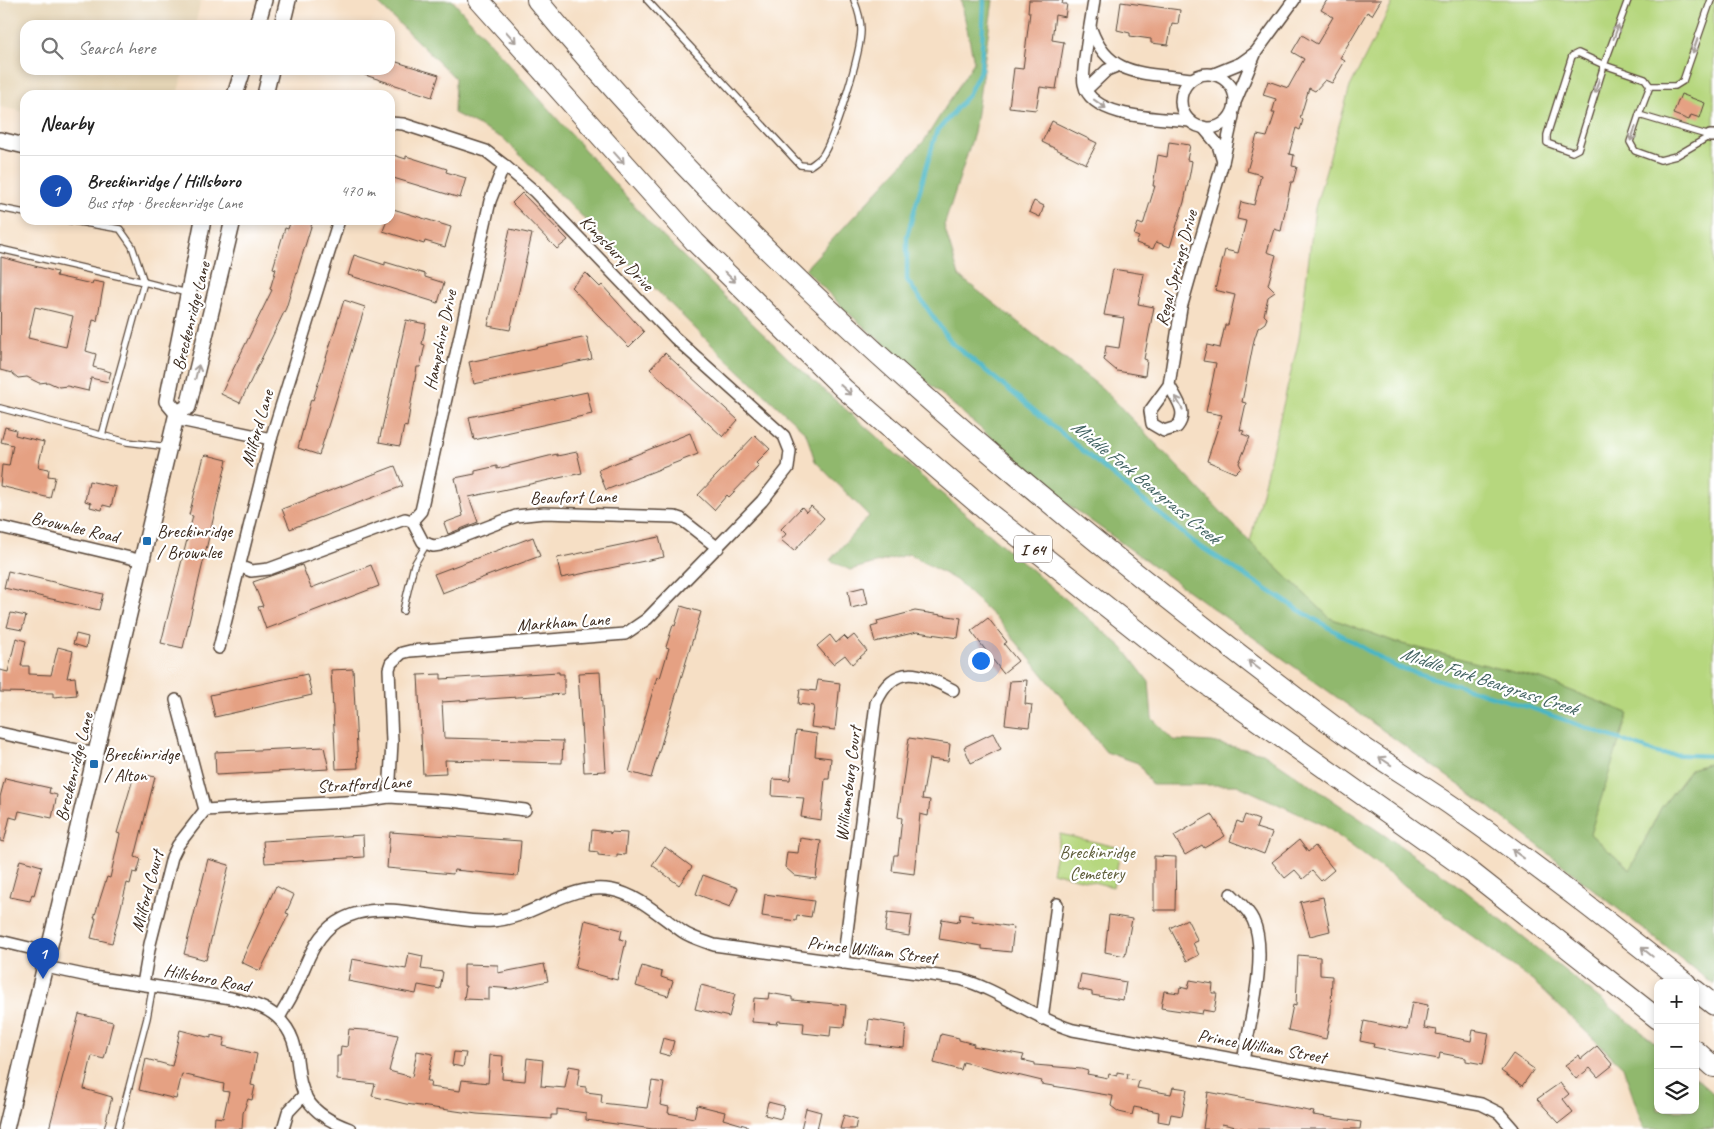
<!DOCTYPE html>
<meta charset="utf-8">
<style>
body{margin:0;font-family:Caveat,sans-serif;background:#f2f2f2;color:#222}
.controls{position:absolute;right:15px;bottom:15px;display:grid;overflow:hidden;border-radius:10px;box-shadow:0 2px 8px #0003}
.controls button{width:45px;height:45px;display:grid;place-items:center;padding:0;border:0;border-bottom:1px solid #e0e0e0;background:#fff;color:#222;font:25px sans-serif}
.you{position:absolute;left:980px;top:660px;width:18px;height:18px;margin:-12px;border:4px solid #fff;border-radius:50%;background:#1a73e8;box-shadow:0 0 0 8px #1a73e833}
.badge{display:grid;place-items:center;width:32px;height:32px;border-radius:50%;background:#b45309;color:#fff;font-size:16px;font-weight:700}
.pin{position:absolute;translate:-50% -41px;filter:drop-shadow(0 1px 2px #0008)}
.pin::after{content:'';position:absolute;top:26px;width:18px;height:15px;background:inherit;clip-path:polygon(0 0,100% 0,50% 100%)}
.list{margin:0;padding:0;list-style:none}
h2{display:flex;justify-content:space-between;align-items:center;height:65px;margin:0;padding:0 20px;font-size:21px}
h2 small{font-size:16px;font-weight:400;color:#767676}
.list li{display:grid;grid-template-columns:32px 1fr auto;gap:15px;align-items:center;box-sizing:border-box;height:70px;padding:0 20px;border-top:1px solid #e0e0e0}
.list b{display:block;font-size:19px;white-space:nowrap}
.list p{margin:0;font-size:16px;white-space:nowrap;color:#767676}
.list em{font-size:16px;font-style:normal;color:#767676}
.icon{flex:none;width:28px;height:28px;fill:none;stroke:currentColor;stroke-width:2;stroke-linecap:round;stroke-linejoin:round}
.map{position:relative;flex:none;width:1714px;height:1129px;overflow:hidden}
.search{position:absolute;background:#fff;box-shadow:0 2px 8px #0003;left:20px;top:20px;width:375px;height:55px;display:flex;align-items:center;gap:12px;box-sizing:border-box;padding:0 18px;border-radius:15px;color:#767676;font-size:19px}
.panel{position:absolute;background:#fff;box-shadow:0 2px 8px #0003;left:20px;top:90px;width:375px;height:135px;border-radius:15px}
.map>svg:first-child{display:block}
</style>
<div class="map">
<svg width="1714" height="1129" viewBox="0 0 1714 1129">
<rect width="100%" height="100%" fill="#fff"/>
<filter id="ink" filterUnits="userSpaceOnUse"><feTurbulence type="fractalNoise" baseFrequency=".02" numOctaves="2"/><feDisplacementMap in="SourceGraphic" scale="10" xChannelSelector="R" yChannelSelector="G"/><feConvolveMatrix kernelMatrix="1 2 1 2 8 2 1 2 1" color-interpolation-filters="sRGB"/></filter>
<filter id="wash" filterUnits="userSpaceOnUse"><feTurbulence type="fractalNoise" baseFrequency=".0096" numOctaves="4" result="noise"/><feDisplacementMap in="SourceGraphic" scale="20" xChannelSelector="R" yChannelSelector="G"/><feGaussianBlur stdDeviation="1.12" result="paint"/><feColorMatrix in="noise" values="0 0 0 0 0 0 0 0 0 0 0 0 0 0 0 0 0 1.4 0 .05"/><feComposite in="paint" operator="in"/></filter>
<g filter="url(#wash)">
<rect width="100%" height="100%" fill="#f6dfc5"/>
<path fill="#e6d6b7" d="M0,0h201l-6,25h-170v45h159l-7,25h-152v17l-25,-5z"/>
<g fill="#b6d77e" stroke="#78804e">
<path d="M1394,0h320v762l-23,7 -30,39 -31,62 -40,-36 37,-121 -86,-34 -143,-36 -68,-25 -80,-76 49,-203 16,-131 35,-121z"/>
<path d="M1060,834l61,14 -8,39 -61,-15z"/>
</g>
<g fill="#90b86d" stroke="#667146">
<path d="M375,0h77l201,227 137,133 131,116 201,171 27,35 3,36 21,22 38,2 52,11 189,128 206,164v65h37v-33l19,17v35h-70l-21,-62 -88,-84 -210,-157 -88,-41h-85l-14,-22 -32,-11 -106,-130 -44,-42 -47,-26 -59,16 -20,-10 39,-44 -54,-55 -9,-28 -85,-79 -217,-215 -50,-26 1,-35z"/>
<path d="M961,0h32l-19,133 -30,93 15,50 144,113 147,153 80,76 68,25 143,36 87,34 -38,121 40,36 31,-62 30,-39 23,-7v223l-227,-180 -421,-302 -220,-192 -41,-42 119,-128 50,-79z"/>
</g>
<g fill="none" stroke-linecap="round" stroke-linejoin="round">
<path stroke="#4ab6c5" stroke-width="4.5" d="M984,0l-3,69 -13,26 -32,38 -29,103v44l44,62 244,201 99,64 100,59 137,42 129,46 54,2"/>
</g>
<g id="blocks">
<g fill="#e5a183" fill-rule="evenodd">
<path d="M1029,0h34l-1,4h5l-2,13 -10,-2 -3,25 12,2 -8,47 -16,-2 -4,23 -27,-3 5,-39 9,1 7,-57h-2z"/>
<path d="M1327,0h54l-9,15 -5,-3 -27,46 5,3 -13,22 -7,-3 -10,11 -6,-3 -9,30 3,2 -3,10 -4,-2 -7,26 5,1 -2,11 5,1 -4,15h-2l-10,49 -7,-2 -7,23 9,3 -8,30 7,7 -7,5 -4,18 3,3 -2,5 -7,5 -4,12 -12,62 4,1 -6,27 4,1 -2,3 8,3 -11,26 2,4 -6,6 -28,-12 15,-46 -16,-3 10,-49 -13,-2 4,-16 13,3 5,-23h3l7,-30 -20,-5 10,-40 13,3 8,-32 -9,-2 4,-17 13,3 7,-30 -14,-4 10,-36 10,2 8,-24h-3l4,-14 -13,-4 5,-14 20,7 16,-29 -12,-7 10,-17 15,9 16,-27 -12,-7z"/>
<path d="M1121,2l59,8 -2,14 -6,-1 -4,22 -17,-2v-4l-21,-3v-3l-13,-3z"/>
<path d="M390,60l49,15 -7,22 -76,-25v-2h34z"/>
<path d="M1681,94l24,9 -5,15 -9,-3 -2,5 -16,-6z"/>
<path d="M1052,121l45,22 -11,21 -44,-22z"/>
<path d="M1169,142l21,3 -3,15 5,1 -2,12 -6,29 -14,45 -14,-5 -3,7 -17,-6 3,-6 -5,-2 4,-12 5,2 12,-39h-2l5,-31 9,2z"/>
<path d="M390,154l16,5v-3l41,13 -1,3 20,6 -6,20 -70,-21z"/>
<path d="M522,193l46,47 -11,9 -45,-46z"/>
<path d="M1034,201l10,5 -4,11 -11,-5z"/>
<path d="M390,208l61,19 -6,20 -20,-6 -1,3 -41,-13 4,-11h3z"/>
<path d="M291,220h22l-27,88 -46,95 -19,-9 51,-104 -2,-1 6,-20 -3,-1 12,-40 3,1z"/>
<path d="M510,229l22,5 -22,96 -22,-4z"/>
<path d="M354,255l31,10v-3l40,12v3l19,6 -6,20 -90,-28z"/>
<path d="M1,257l56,15 -1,4 36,8 1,-3 11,2 -7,38 -4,-1 -7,31 10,3 -3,13 18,5 -3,10 -17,-4 -3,13 -21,-5 -8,1 -11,-5 -9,1 -12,-6 -9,1 -6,-5 -12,-3zM35,307l38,9 -7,31 -38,-9z"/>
<path d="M1113,269l31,5 -6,30 16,3 -10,52 3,1 -2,16 -28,-5 -13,-11 2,-14 13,2 5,-30 -20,-3z"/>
<path d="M586,273l14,14 2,-2 42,47 -15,15 -58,-60z"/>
<path d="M344,300l21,7 -46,148 -21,-7 13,-49 2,1z"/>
<path d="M406,320l20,4 -4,20 3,1 -5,22h-3l-10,60 -3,-1 -4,20 -21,-4z"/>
<path d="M587,337l5,22 -118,25 -5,-22z"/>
<path d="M665,353l73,67 -15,17 -73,-68z"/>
<path d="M587,392l5,22 -118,26 -5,-23z"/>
<path d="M5,427l11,3 -1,5 29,7 -6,25 11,2 -1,7 7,1 -5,21 -50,-12 2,-21 7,1 4,-21 -12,-3z"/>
<path d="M690,433l8,21 -92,36 -8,-20z"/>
<path d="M755,435l15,14 -14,14 3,3 -30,31 -2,-2 -13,15 -16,-15z"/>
<path d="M577,452l5,21 -113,24 9,25 -30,12 -4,-11 19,-7 -8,-38 20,-4v-3l22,-5v3l60,-15v2z"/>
<path d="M207,455l20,5 -44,188 -22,-5 32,-127 -4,-1 15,-59z"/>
<path d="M395,466l8,20 -113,43 -8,-20z"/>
<path d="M89,481l27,6 -5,20 -8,-2 -1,5 -12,-3 1,-4 -6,-2z"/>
<path d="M811,506l13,12 -30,33 -13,-11 5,-6 -5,-5 21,-22 4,5z"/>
<path d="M533,537l7,19 -98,37 -8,-19z"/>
<path d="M659,537l5,20 -103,21 -4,-20z"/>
<path d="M302,565l9,23 60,-23 8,21 -113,43 -8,-22 5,-1 -10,-24z"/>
<path d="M8,571l95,23 -4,16 -95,-22z"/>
<path d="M864,587l4,17 -17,4 -3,-17z"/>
<path d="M681,606l20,6 -50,166 -22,-6 28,-95 3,1 9,-30 -3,-1 7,-22 2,1z"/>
<path d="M915,611l46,7 -3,20 -41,-6 -42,10 -4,-15 7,-2 -1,-4z"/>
<path d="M11,613l15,3 -4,14 -15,-3z"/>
<path d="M988,618l19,24 -3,2 14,17 -15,12 -32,-42z"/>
<path d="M76,634l12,3 -2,11 -13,-4z"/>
<path d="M830,635l6,8 8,-7 4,4 6,-5 13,16 -15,13 -7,-9 -12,9 -16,-18z"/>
<path d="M16,638l10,3 -5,25h8v8l22,1 7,-28 15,4 -6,27 8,-1 2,18 -24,2v-4l-53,-1v-22l8,2z"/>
<path d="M353,669l5,99 -22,1 -5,-99z"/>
<path d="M559,672v2h5v20l-122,8 2,36 119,3 -1,22 -117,-3 1,13 -23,1 -5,-99 23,-1v5z"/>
<path d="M600,672l6,99 -22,1 -6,-99z"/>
<path d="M307,674l5,21 -97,22 -5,-22z"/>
<path d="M818,680l22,3 -5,47 -24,-3 3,-21 -16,-2 2,-15 16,2z"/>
<path d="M1027,680l-2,24 7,1 -3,22 -24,-3 5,-43z"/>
<path d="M796,731l21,3 -2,22 16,2 -2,21h-4l-4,41 -20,-3 3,-19 -32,-2 1,-17 17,1z"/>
<path d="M993,733l8,16 -30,14 -7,-16z"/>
<path d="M909,738l41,6 -2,17 -19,-2 -7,40 8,1 -2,16 -8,-2 -6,60 -22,-3 2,-16h4l4,-37 -4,-1z"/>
<path d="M324,747l5,22 -113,6 -1,-23z"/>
<path d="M135,772l20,5 -20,80 6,2 -4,14 -4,-1 -3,12 -3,-1 -15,60 -21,-5 5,-20h-2l13,-41 3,1 10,-44 -3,-1z"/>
<path d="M5,778l45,10 -1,5 8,2 -5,23 -33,-7 -2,8 -7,-2 -6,25 -4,-1v-44z"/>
<path d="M1212,814l13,22 -21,12 -2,-3 -17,10 -11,-19z"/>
<path d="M1245,815l14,5 -3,8 16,5 -8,21 -34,-13 7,-20 5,2z"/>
<path d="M592,830l18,2v2l1,-2 16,1 -2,22 -8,-1v3l-19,-2v-3l-8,-1z"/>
<path d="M390,832l131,9 -3,35 -64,-6 -1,4 -66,-6z"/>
<path d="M363,835l1,22 -99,6 -2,-22z"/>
<path d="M800,838l21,3 -5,38 -21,-3 -10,-9 2,-15 11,1z"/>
<path d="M1299,840l9,12 7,-6 19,24 -13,11 -9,-10 -9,8 -8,-9 -10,8 -13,-16z"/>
<path d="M665,847l27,20 -13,18 -27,-20z"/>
<path d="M1154,856l22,1 -1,53h-21z"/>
<path d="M208,859l21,6 -23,95 -22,-6z"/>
<path d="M20,860l22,6 -8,29 -2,-1 -2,7 -20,-4z"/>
<path d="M703,875l35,13 -8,19 -34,-13z"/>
<path d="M276,886l18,9 -8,18 3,1 -29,57 -19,-9z"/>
<path d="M765,894l49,7 -3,16 -14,-2 -1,6 -34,-5z"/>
<path d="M1323,897l7,34 -20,5 -10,-34z"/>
<path d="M888,912l24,3 -3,21 -24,-4z"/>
<path d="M960,914l13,2 -1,5 42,6 -3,25 -29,-3v-3l-43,-7 3,-20 17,3z"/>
<path d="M1109,915l23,4 -7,37 -20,-4z"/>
<path d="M1187,919l11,22 -5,2 6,12 -12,6 -17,-33z"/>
<path d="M585,920l37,10 -2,9 6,2 -9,39 -42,-12z"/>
<path d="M409,953l14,3 -2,13 22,3 -3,17 -22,-4 -2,9 -68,-13 4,-22 54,10z"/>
<path d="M1298,955l22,2v18l12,1 -1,37 -5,26 -38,-9 5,-25 3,1z"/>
<path d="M464,964l34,1v8l46,-9 4,17 -36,8 -23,-2v13l-25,-1 2,-13h-2z"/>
<path d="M642,966l20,6 -1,5 12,4 -5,15 -32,-10z"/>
<path d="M1081,974l45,8 -3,18 -31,-5v-3l-14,-3z"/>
<path d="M1190,980l23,4 -1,9h5l-3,19 -11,-2 -1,4 -41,-6 3,-17 15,2 1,-6 8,2z"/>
<path d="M701,985l34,9 -6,23 -34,-8z"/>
<path d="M769,993l23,4v3l54,5 -2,22 -13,-1 -1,10 -27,-3 1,-10 -26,-2 -1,3 -25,-2 2,-24 14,1z"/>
<path d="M1412,1002l16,3 -4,23 13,2 -1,4 35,7 2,-11 16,3 -6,31 -17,-3v-3l-26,-5 -1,6 -41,-7 -25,-5 1,-3 -14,-3 4,-20 43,9z"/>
<path d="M79,1014l34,8 -9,37 -12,-3 -8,33 28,8 -8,32h-55z"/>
<path d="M869,1019l37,6 -2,23 -38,-4z"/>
<path d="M349,1029l30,2 19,4 -9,36 23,6 5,-26 16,3 -6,27h4l-1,6 30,4 2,-11 26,3 2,-28 13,1 -1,23 23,2 2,-23 16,2 -2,26 24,2 4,-22 11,2 -3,18 9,1v5l16,2 -1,9 46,5 5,-27 12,2 -4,22 9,2 -1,6 26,5 3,-13 28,7 -2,7 24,7v3h-94l-67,-9v-7l-29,-4v6h-6v4l-74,-5 -71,-10 -34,-8 3,-12 -38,-4v-24h3l1,-10 6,1z"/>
<path d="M180,1030l31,8v-3l14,3 -2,8 34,8 -6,31 4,1 -3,14 -4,-1 -5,14 -1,16h-28l1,-12 8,1 6,-26 -6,-1 1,-7 -42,-10 -6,25 -37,-9 7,-31 26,7z"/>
<path d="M941,1034l18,4v2l15,4 -1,2 51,9 -2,5 13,3v2l46,4 7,2 -1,3 21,4 1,-4 8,2v-4l11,2 -1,5 12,2 -2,7 34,6 2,-7 14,2 -5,27 -11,-2 -2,9 -11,-2 1,-9 -25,-5 -2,8 -13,-3 -8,-6 2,-10 -72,-12 1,-3 -79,-19 -2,8 -27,-7z"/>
<path d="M663,1038l11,3 -4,15 -11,-3z"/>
<path d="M1597,1046l16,19 -15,12 -8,-9 -14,11 -11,-14 14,-10 2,4z"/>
<path d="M454,1052l12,1 -3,14 -11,-2z"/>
<path d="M1513,1054l21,15 -12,17 -21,-15z"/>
<path d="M1560,1083l9,11 -6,5 10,13 -14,11 -22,-24z"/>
<path d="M1208,1092l106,20 -1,3 48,7 -1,7h-114l-24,-5 -1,5h-18z"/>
<path d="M768,1102l16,4 -3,13 -16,-4z"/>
<path d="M806,1108l15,4 -4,17h-16z"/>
<path d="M844,1115l13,4 -2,10h-15z"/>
</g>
</g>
</g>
<g filter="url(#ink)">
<use href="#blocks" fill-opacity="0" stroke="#574537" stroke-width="1"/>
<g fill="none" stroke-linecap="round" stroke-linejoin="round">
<defs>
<g id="lane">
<path d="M647,0l141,152 12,13 10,1c5,-4 11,-7 14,-13 12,-21 37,-100 37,-123 0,-11 -3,-20 -7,-30"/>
<path d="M1628,0l-24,65 -26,-12 -6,3 -25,79v8l25,9 6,-3 26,-84 41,14 5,7 -11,29 71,21"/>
<path d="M1650,86h25l8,-5 28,-81"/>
<path d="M1639,115l-9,27 5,9 25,9 16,-4 34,-20"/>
<path d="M0,208l25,5"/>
<path d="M67,220l53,9 12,17 12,36"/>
<path d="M0,249l144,33"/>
<path d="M0,408l127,34 42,5"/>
<path d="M102,435l42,-153 43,11"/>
<path d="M403,611l11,-46 12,-20"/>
<path d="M118,1129l29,-111 6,-33"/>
</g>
<g id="street">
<path d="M1094,0c-2,18 -13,69 -10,84 7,35 78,34 106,37"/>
<path d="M1091,29c18,50 55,43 100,50"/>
<circle cx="1208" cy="101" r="27"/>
<path d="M1214,74l27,-11 14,-10"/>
<path d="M1086,90l21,-20 10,-4"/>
<path d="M1236,100l20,-48 38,-52"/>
<path d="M1203,127l15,18 5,17 10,-46"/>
<path d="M1710,136h4"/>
<path d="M1169,385c7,14 20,27 8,42l-13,4 -12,-7 -2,-13 19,-26 12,-77 42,-146"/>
<path d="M175,419l96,20"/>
<path d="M412,521l9,-10 69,-310 14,-36"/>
<path d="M0,527l143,34"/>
<path d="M239,566l12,5 18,-2 136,-50 7,2 11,21 10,4 7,-1 76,-29 28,-3 131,4 6,2 37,29"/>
<path d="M219,648l52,-209 68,-219"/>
<path d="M0,733l96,21"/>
<path d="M389,797l3,-55 -3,-73 2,-6 11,-10 8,-2 215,-17 22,-15 115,-118 26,-33 2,-17 -6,-15 -109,-98 -141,-147 -30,-26 -18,-14 -83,-27 -13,-1"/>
<path d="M205,810l158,-9 26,-4 62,4 74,9"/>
<path d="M1231,894c8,8 17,15 22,26 16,33 -4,105 -10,141"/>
<path d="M0,941l50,12"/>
<path d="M843,963l33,-260c19,-42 44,-30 77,-13"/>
<path d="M46,967l47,10 138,21c16,4 34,8 46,19 41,36 -6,84 73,112"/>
<path d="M143,984l7,-40 22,-87 6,-12 27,-35 -29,-110"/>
<path d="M279,1018c4,-8 9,-15 13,-23 13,-25 20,-58 45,-73 43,-28 107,2 156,-1 42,-3 75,-39 119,-31 27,5 49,27 71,42 9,6 21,9 31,13l246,34c40,11 73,39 113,51l408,74 18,9 14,16"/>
<path d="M1042,1019l15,-115"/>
<path d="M283,1129l5,-17 17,-18"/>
</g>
<g id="secondary">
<path d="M257,25l7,-25"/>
<path d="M282,25l6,-25"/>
<path d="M235,95l8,-25"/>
<path d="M265,95l6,-25"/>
<path d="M0,140l25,6"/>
<path d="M177,413l11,-6 45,-187"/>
<path d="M177,413l-10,-12 36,-181"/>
<path d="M6,1129l171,-716"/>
</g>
<g id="highway">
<path d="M479,0l216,242 149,147 146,125 195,155 286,203 187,147"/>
<path d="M537,0c229,277 511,512 798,727 38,29 80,53 120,81 79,55 155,115 231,175"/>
<path d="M1695,990l19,15"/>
<path d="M1695,1050l19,17"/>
</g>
</defs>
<use href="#lane" stroke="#574537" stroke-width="8"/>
<use href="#street" stroke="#574537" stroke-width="14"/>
<use href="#secondary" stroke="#574537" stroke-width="18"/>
<use href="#highway" stroke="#574537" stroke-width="22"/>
<use href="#lane" stroke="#fff" stroke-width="5.5"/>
<use href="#street" stroke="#fff" stroke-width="11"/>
<use href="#secondary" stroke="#fff" stroke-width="15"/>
<use href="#highway" stroke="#fff" stroke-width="20"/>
</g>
<defs><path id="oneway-shaft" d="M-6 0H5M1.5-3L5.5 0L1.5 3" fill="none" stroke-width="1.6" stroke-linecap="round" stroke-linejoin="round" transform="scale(1.25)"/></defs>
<g stroke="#a79f9a">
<use href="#oneway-shaft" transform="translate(1616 32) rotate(-70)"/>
<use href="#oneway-shaft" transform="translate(511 37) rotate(48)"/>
<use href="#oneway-shaft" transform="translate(1695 46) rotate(109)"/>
<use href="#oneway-shaft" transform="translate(1597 86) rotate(107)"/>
<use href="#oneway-shaft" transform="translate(1100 104) rotate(36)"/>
<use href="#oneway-shaft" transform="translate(1633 134) rotate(110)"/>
<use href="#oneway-shaft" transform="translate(619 158) rotate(48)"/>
<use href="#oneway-shaft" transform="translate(730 277) rotate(44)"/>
<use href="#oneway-shaft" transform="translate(197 372) rotate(-76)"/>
<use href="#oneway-shaft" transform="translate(846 390) rotate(42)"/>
<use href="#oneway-shaft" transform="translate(1179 403) rotate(-119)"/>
<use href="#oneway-shaft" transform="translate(1254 665) rotate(-143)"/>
<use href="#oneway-shaft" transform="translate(1385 761) rotate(-146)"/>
<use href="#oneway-shaft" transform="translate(1518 854) rotate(-144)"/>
<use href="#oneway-shaft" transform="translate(1647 952) rotate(-141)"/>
</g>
</g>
<g fill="#1f6fb2" stroke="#fff" stroke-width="2">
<rect x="142" y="536" width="10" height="10" rx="2.5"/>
<rect x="89" y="759" width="10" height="10" rx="2.5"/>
</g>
<g text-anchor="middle" stroke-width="4.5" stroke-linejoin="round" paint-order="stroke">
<rect fill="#fff" stroke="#766a62" stroke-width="1" x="1014" y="535.5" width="38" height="27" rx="4"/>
<g font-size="16" font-weight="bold" fill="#3b2a1e">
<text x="1033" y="555">I 64</text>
</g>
<g font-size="18" fill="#3b2a1e" stroke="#fff">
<text transform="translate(617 253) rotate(46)" y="6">Kingsbury Drive</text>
<text transform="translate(1176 268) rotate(-75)" y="6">Regal Springs Drive</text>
<text transform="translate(191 316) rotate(-76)" y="6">Breckenridge Lane</text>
<text transform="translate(440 340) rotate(-78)" y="6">Hampshire Drive</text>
<text transform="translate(257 428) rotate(-74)" y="6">Milford Lane</text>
<text transform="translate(573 497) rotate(-1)" y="6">Beaufort Lane</text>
<text transform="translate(75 527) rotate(13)" y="6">Brownlee Road</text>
<text transform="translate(563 622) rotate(-4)" y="6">Markham Lane</text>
<text transform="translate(74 767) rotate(-76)" y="6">Breckenridge Lane</text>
<text transform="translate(364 784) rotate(-3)" y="6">Stratford Lane</text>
<text transform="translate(848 784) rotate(-83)" y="6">Williamsburg Court</text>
<text transform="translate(147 891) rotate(-75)" y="6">Milford Court</text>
<text transform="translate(872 950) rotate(7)" y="6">Prince William Street</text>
<text transform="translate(207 978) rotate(11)" y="6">Hillsboro Road</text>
<text transform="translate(1262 1046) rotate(10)" y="6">Prince William Street</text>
</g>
<g font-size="18" fill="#3b2a1e" stroke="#fff" text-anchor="start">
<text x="157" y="537">Breckinridge<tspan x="157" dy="21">/ Brownlee</tspan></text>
<text x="104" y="760">Breckinridge<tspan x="104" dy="21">/ Alton</tspan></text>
</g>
<g font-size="18" fill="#605e3b" stroke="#fff">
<text x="1097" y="858">Breckinridge<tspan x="1097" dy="21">Cemetery</tspan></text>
</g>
<g font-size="19" font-style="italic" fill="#416261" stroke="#fff">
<text transform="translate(1146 481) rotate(39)" y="7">Middle Fork Beargrass Creek</text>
<text transform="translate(1489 680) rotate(18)" y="7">Middle Fork Beargrass Creek</text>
</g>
</g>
</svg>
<div class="controls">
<button>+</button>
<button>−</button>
<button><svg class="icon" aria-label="layers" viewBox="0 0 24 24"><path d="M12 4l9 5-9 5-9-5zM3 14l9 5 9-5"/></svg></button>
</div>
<div class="you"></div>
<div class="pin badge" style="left:43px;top:979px;background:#1a4fb4">1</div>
<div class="search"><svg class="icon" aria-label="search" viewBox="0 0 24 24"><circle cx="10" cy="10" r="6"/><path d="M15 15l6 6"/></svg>Search here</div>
<section class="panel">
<h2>Nearby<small></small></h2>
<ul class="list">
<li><span class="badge" style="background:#1a4fb4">1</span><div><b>Breckinridge / Hillsboro</b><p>Bus stop · Breckenridge Lane</p></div><em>470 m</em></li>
</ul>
</section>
</div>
